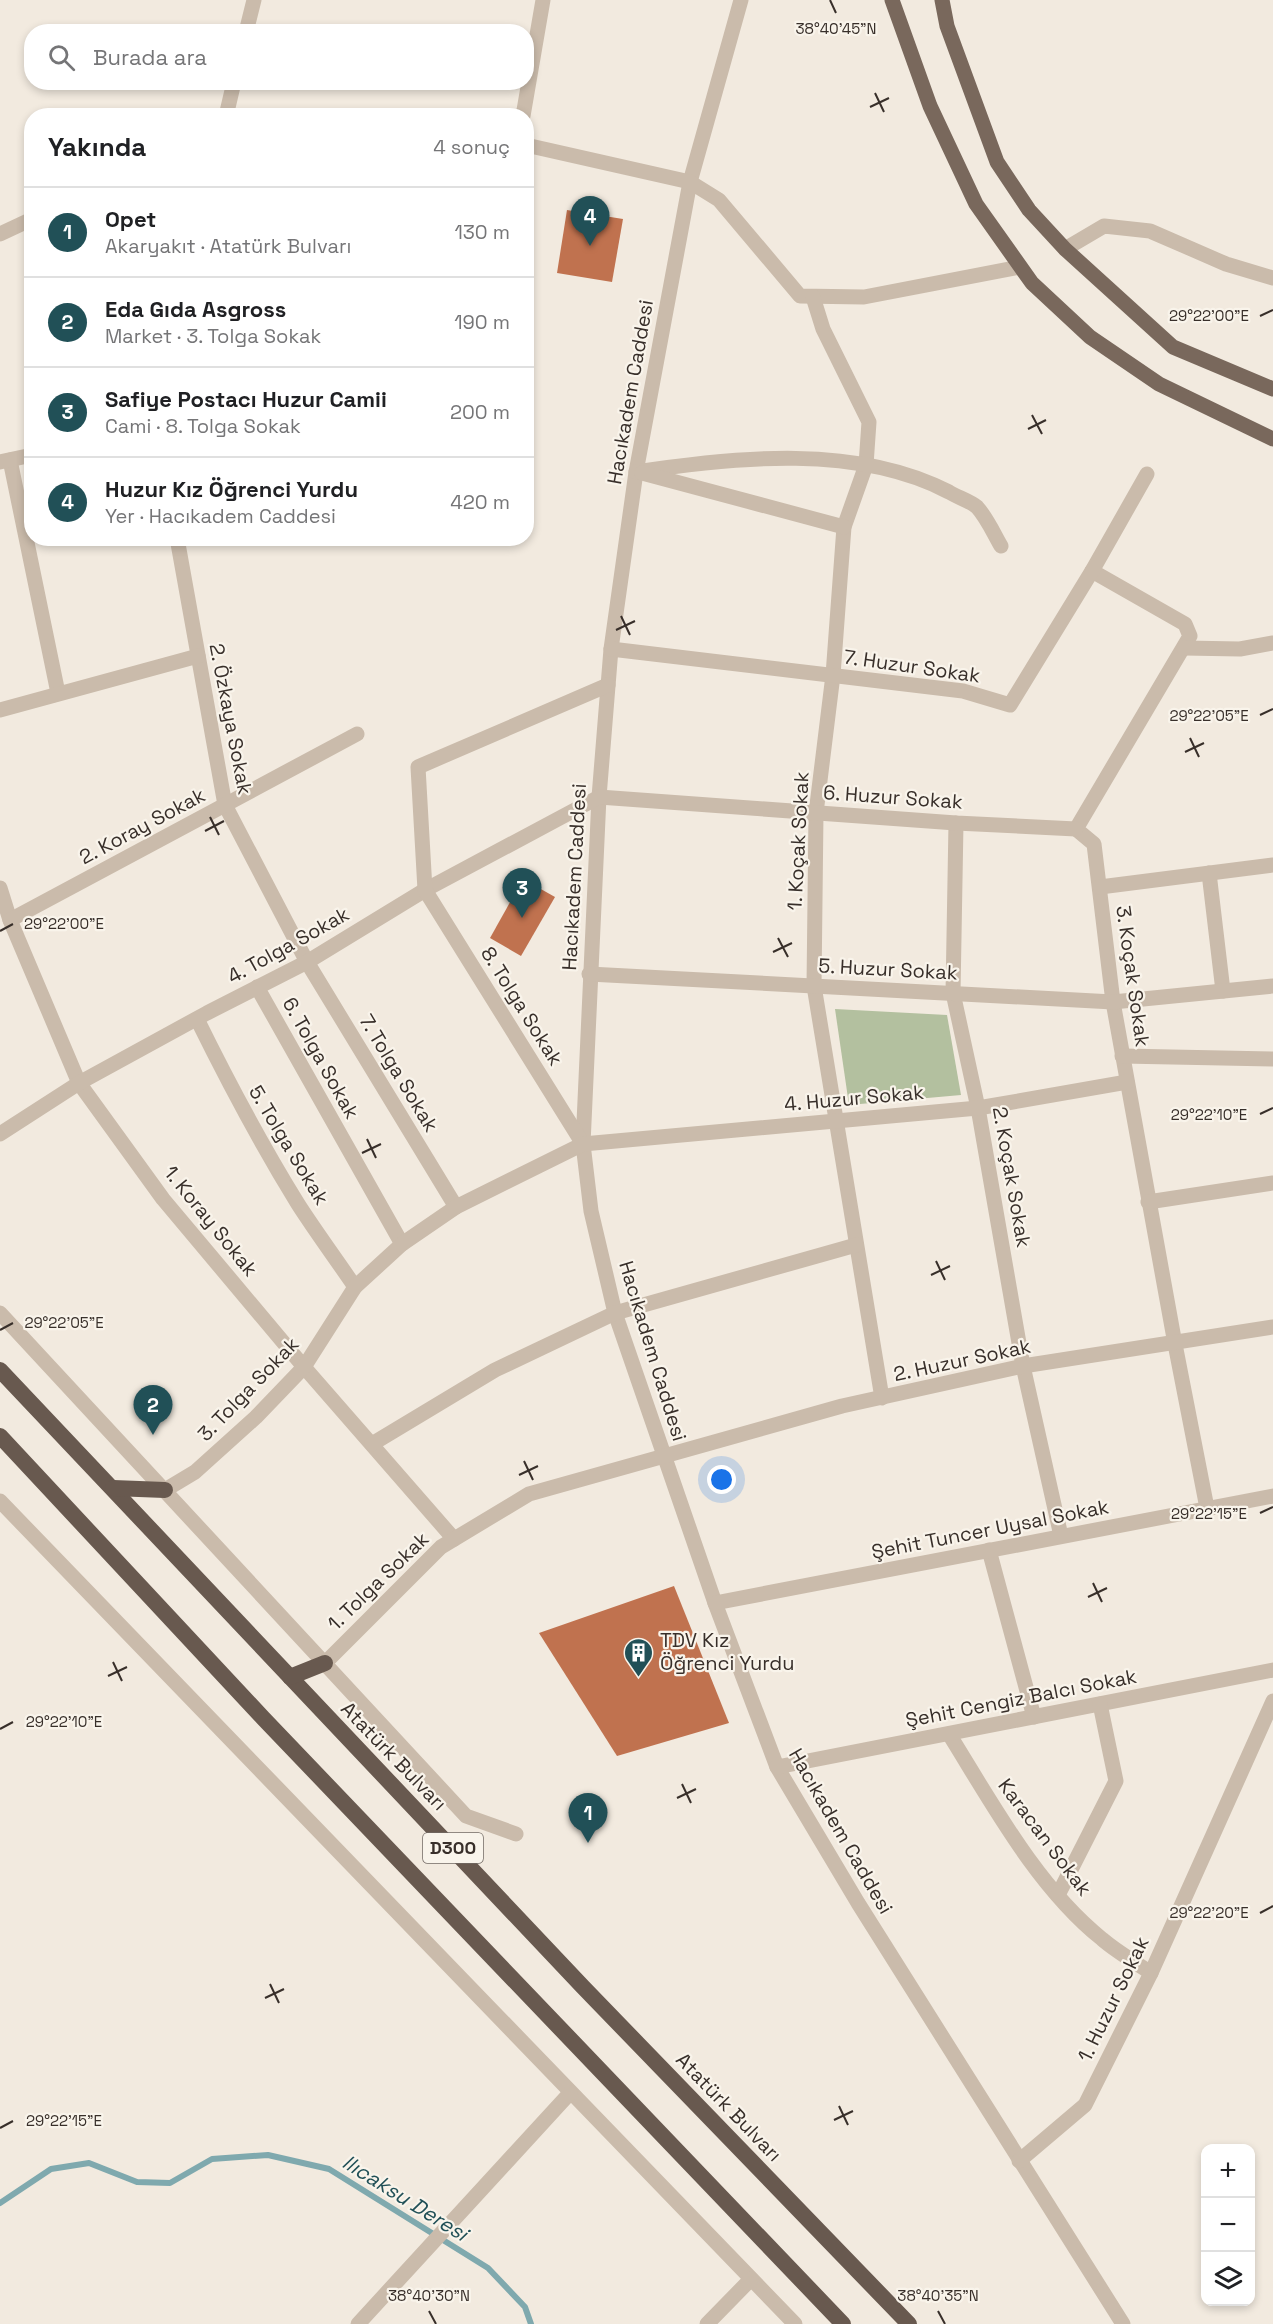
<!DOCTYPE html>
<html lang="tr">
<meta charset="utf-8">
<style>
body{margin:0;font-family:"Space Grotesk",sans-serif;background:#f6f6f6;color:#202124}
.controls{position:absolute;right:18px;bottom:18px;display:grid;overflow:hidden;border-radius:12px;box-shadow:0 3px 9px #0003}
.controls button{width:54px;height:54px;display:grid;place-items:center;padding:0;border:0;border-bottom:2px solid #e0e0e0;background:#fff;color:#202124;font:30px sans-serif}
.you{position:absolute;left:722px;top:1480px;width:21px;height:21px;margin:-15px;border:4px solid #fff;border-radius:50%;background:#1a73e8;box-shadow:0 0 0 9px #1a73e833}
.badge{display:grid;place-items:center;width:39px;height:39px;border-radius:50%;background:#215057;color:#fff;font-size:20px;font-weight:700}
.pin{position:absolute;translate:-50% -50px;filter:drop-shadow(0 2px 3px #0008)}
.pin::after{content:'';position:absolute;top:32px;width:21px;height:18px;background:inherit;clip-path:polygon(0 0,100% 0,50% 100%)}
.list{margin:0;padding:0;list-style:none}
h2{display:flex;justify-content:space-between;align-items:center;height:78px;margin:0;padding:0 24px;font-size:26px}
h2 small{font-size:20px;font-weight:400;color:#757577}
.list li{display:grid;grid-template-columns:39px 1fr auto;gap:18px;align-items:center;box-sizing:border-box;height:90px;padding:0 24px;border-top:2px solid #e0e0e0}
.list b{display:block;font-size:22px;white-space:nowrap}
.list p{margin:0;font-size:20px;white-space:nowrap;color:#757577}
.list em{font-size:20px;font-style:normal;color:#757577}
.icon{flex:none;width:33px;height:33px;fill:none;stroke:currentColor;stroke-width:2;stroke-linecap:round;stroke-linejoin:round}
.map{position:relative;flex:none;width:1273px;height:2324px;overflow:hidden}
.search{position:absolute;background:#fff;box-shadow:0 3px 9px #0003;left:24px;top:24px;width:510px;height:66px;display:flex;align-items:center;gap:15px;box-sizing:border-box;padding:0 21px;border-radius:24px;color:#757577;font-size:22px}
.panel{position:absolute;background:#fff;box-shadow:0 3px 9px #0003;left:24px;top:108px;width:510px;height:438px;border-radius:24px}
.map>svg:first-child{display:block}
</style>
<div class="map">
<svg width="1273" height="2324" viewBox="0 0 1273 2324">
<rect width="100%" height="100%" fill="#f2eadf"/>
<path fill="#b3c09f" d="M835,1009l112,6 14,80 -112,10z"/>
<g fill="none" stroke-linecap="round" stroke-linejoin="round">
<path stroke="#7fa9ae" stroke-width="6" d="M0,2203l51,-34 38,-6 48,19 33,1 42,-24 56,-4 61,14 159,99 37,39 6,17"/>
</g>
<g fill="#c0724f">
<path d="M567,210l56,9 -11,63 -55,-9z"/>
<path d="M523,879l32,18 -34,59 -31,-18z"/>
<path d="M674,1586l55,137 -112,33 -78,-123z"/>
</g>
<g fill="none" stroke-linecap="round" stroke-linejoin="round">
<g stroke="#cabbab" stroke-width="15">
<path d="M741,0l-51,182 -54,290 -25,177 -12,148 -16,347 8,67 24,102 100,290 62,164 81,136 265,421"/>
<path d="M246,32l8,-32"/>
<path d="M226,116l8,-34"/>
<path d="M523,116l20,-116"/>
<path d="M526,145l164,37 29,18 81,96 64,1 156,-30"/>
<path d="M0,234l32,-15"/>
<path d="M1065,249l39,-23 46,5 76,33 47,14"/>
<path d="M813,297l10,32 46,93 -3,43 -22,62 -11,148 -17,138 -2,173 68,412"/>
<path d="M10,460l48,233"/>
<path d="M0,462l32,-7"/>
<path d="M636,472c100,-15 221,-28 313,20 8,5 21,9 28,15 10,11 17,27 24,39"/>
<path d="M642,473l202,54"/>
<path d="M177,538l48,267 82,157 149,245"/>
<path d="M1092,571l93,53 5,12 -114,193 18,15 19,158 62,342 32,164"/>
<path d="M1184,648l56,1 33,-6"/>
<path d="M611,649l352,42 47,14 82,-134 55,-97"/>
<path d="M0,710l198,-54"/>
<path d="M956,823l-3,170 25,115 45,258 38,170"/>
<path d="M1209,873l14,118"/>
<path d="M1100,887l173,-22"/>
<path d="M0,888l10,32 69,163 84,116 141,168 150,172"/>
<path d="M10,920l347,-186"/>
<path d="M589,974l524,28 160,-16"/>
<path d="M257,987l145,257"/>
<path d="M197,1019c31,63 64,125 101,185 18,28 38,55 57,83"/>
<path d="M1122,1056l151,3"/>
<path d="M0,1134l79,-51 128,-70 100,-51 118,-72 174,-93 357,26 120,6"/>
<path d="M583,1144l-158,-254 -7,-123 190,-82"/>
<path d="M1148,1202l125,-19"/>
<path d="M0,1313l466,503 50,18"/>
<path d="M372,1444l123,-74 120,-57 241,-68"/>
<path d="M165,1490l30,-18 61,-55 48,-50 51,-80 47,-43 54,-37 127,-63 395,-36 149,-26"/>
<path d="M0,1501l795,823"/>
<path d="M989,1550l45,167"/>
<path d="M715,1603l558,-107"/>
<path d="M325,1663l116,-116 88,-53 313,-88 181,-40 250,-39"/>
<path d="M949,1734c43,69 88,153 153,205 15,13 33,23 49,34"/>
<path d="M777,1767l496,-97"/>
<path d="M1058,1895l58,-114 -16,-77"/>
<path d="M1019,2161l66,-56 66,-132 122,-272"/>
<path d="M358,2324l212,-231"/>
<path d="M707,2324l44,-45"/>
</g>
<g stroke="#79685c" stroke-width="15">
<path d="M892,0l38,106 46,98 56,79 58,54 69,47 114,55"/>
<path d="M942,0l5,26 50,136 32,48 36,39 108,98 100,42"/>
</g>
<g stroke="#68594f" stroke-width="16">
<path d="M0,1370l583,617 326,337"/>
<path d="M0,1436l263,282 580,606"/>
<path d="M113,1488l52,2"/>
<path d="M290,1677l35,-14"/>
</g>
</g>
<path fill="none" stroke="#382f2a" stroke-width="2" d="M830,0l6,13M875,93l9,19M870,107l19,-9M1260,316l13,-6M1032,415l10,19M1028,429l18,-9M621,616l9,19M616,630l19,-9M1260,715l13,-6M1190,738l9,19M1185,752l19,-9M210,817l9,18M205,831l19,-10M0,931l13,-7M778,938l10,19M773,952l19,-9M1260,1114l13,-6M367,1139l9,19M362,1153l19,-9M936,1261l9,19M931,1275l19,-9M0,1330l13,-7M524,1461l9,19M519,1475l19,-9M1260,1513l13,-6M1093,1583l9,19M1088,1597l19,-9M113,1662l9,19M108,1676l19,-9M0,1729l13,-7M682,1784l9,19M677,1798l19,-9M1260,1913l13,-7M270,1984l9,19M265,1998l19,-9M839,2106l9,19M834,2120l19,-9M0,2128l13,-7M429,2311l7,13M938,2311l7,13"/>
<defs>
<symbol id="building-pin" viewBox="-11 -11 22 30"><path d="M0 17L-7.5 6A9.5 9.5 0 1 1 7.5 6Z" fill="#215057" stroke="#f9f4eb"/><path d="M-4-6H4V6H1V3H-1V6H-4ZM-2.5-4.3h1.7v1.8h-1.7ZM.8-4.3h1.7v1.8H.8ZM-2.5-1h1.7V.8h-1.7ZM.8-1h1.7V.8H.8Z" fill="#fff"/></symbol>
</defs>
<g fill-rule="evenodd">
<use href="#building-pin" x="622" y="1636" width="33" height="45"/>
</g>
<g text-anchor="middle" stroke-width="4.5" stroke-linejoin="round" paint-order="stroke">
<rect fill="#f9f4eb" stroke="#726a64" stroke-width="1.5" x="423" y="1833" width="60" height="30" rx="4.5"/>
<g font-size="18" font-weight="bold" fill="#382f2a">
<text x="453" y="1854">D300</text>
</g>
<g font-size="20" fill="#382f2a" stroke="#f9f4eb">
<text transform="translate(630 392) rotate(-80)" y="7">Hacıkadem Caddesi</text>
<text transform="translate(912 666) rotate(8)" y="7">7. Huzur Sokak</text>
<text transform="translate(231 719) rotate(79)" y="7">2. Özkaya Sokak</text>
<text transform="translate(893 797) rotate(4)" y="7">6. Huzur Sokak</text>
<text transform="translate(142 826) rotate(-28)" y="7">2. Koray Sokak</text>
<text transform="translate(798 841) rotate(-87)" y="7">1. Koçak Sokak</text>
<text transform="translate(574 877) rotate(-87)" y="7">Hacıkadem Caddesi</text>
<text transform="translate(288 945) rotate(-29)" y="7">4. Tolga Sokak</text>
<text transform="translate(888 969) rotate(3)" y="7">5. Huzur Sokak</text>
<text transform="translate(1133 976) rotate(82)" y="7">3. Koçak Sokak</text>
<text transform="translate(522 1006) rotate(58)" y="7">8. Tolga Sokak</text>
<text transform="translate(321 1058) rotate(61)" y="7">6. Tolga Sokak</text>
<text transform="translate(399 1073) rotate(59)" y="7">7. Tolga Sokak</text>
<text transform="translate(854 1098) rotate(-5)" y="7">4. Huzur Sokak</text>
<text transform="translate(289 1145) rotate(59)" y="7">5. Tolga Sokak</text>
<text transform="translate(1012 1177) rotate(80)" y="7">2. Koçak Sokak</text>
<text transform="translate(211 1221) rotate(51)" y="7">1. Koray Sokak</text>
<text transform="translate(653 1351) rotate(73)" y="7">Hacıkadem Caddesi</text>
<text transform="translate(962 1360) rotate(-12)" y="7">2. Huzur Sokak</text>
<text transform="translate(248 1389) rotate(-46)" y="7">3. Tolga Sokak</text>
<text transform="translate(990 1529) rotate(-11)" y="7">Şehit Tuncer Uysal Sokak</text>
<text transform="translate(378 1581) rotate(-44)" y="7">1. Tolga Sokak</text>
<text transform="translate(1021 1698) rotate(-11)" y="7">Şehit Cengiz Balcı Sokak</text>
<text transform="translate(394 1756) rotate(46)" y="7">Atatürk Bulvarı</text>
<text transform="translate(841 1831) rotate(60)" y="7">Hacıkadem Caddesi</text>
<text transform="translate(1045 1837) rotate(53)" y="7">Karacan Sokak</text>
<text transform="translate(1113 1999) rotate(-64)" y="7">1. Huzur Sokak</text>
<text transform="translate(729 2107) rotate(46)" y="7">Atatürk Bulvarı</text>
</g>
<g font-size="20" fill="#382f2a" stroke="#f9f4eb" text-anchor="start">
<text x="660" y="1647">TDV Kız<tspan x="660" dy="23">Öğrenci Yurdu</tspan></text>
</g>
<g font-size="21" font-style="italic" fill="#215057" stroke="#f9f4eb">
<text transform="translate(405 2198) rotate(32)" y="7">Ilıcaksu Deresi</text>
</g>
</g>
<g font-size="15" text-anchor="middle" fill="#382f2a" stroke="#f9f4eb" stroke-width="4.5" stroke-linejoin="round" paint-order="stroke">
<text x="836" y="34">38°40'45"N</text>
<text x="1209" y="321">29°22'00"E</text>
<text x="1209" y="721">29°22'05"E</text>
<text x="64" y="929">29°22'00"E</text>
<text x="1209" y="1120">29°22'10"E</text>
<text x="64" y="1328">29°22'05"E</text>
<text x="1209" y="1519">29°22'15"E</text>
<text x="64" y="1727">29°22'10"E</text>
<text x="1209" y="1918">29°22'20"E</text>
<text x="64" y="2126">29°22'15"E</text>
<text x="429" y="2301">38°40'30"N</text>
<text x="938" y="2301">38°40'35"N</text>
</g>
</svg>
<div class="controls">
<button>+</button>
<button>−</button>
<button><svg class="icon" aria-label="layers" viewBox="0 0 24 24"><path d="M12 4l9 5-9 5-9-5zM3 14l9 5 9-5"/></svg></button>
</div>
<div class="you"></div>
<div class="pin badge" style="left:588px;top:1843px">1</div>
<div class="pin badge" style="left:153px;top:1435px">2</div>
<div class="pin badge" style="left:522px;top:918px">3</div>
<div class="pin badge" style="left:590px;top:246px">4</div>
<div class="search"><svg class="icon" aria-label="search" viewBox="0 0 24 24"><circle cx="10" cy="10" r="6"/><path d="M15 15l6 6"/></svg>Burada ara</div>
<section class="panel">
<h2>Yakında<small>4 sonuç</small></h2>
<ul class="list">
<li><span class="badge">1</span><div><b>Opet</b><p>Akaryakıt · Atatürk Bulvarı</p></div><em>130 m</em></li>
<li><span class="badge">2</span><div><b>Eda Gıda Asgross</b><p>Market · 3. Tolga Sokak</p></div><em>190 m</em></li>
<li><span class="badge">3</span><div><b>Safiye Postacı Huzur Camii</b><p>Cami · 8. Tolga Sokak</p></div><em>200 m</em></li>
<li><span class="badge">4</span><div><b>Huzur Kız Öğrenci Yurdu</b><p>Yer · Hacıkadem Caddesi</p></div><em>420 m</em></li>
</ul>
</section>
</div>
